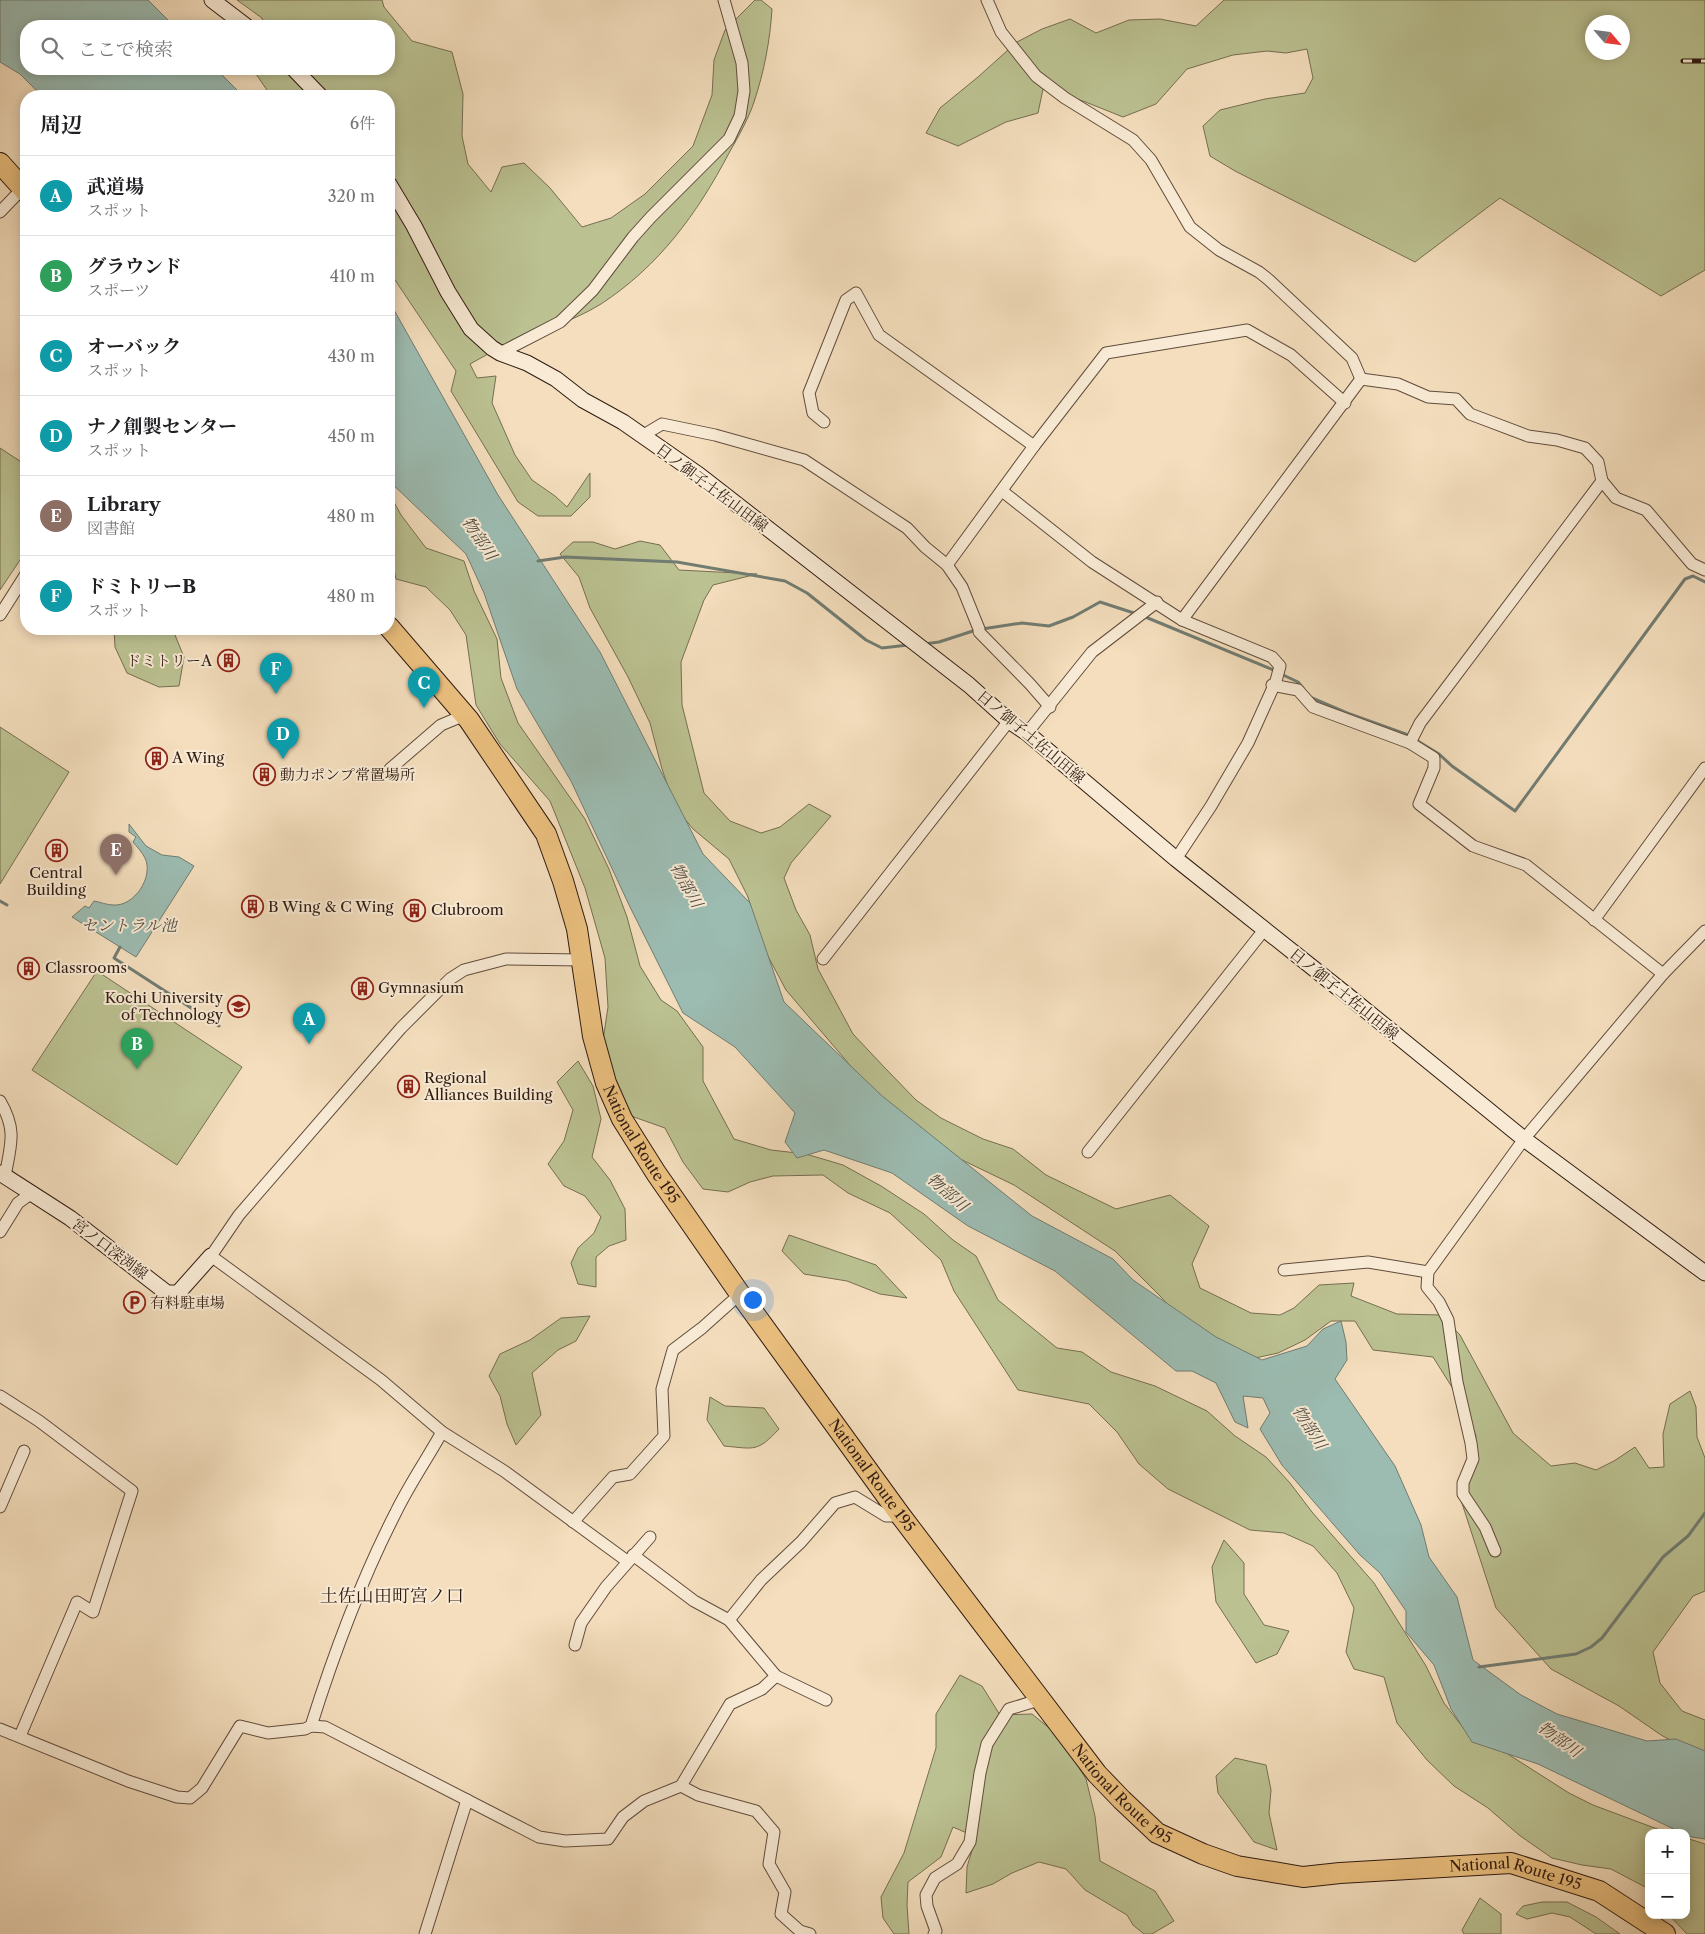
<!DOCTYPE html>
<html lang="ja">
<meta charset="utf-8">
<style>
body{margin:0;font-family:"Libre Caslon Text","Noto Serif JP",serif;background:#f6f6f6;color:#202124}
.controls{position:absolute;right:15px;bottom:15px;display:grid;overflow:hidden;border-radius:10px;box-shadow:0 2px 12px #0003}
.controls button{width:45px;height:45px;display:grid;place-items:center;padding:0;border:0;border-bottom:1px solid #e0e0e0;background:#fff;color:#202124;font:25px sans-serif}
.compass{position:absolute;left:1585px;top:15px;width:45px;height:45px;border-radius:50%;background:#fff;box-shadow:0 2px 12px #0003;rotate:118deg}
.you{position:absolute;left:752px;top:1299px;width:18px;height:18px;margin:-12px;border:4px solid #fff;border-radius:50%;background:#1a73e8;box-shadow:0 0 0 8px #1a73e833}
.badge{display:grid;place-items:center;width:32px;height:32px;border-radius:50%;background:#8f2418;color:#fff;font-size:16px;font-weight:700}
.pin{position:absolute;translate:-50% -41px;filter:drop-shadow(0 1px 2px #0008)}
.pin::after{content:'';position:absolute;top:26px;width:18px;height:15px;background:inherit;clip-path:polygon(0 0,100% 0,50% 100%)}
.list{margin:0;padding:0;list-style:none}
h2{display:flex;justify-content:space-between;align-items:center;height:65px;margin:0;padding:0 20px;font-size:21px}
h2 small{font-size:16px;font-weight:400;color:#757577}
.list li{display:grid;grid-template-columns:32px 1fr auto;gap:15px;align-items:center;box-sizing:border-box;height:80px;padding:0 20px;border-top:1px solid #e0e0e0}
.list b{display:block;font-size:19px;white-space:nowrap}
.list p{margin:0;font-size:16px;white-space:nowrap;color:#757577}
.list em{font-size:16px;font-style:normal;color:#757577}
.icon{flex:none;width:28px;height:28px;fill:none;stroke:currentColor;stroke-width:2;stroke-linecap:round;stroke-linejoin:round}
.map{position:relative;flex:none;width:1705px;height:1934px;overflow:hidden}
.search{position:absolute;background:#fff;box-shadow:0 2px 12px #0003;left:20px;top:20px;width:375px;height:55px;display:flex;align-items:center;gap:12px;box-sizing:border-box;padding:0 18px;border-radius:20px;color:#757577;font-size:19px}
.panel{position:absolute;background:#fff;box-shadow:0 2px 12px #0003;left:20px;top:90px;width:375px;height:545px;border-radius:20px}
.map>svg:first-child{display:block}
</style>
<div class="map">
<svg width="1705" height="1934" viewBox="0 0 1705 1934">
<rect width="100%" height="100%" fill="#f4debd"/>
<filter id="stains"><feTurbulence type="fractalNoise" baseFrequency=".004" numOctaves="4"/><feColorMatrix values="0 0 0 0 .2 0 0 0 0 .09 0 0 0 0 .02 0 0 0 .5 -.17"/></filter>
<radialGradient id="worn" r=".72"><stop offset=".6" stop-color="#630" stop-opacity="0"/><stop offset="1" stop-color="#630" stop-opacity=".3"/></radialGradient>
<g fill="#bbc191" stroke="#766e51" fill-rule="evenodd">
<path d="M237,0h145l2,7 28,34 40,11 11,42 -1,42 6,28 23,28 11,-25 22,-4 26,25 32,39 29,-9 34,-24 48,-48 19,-51 2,-35 11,-30 30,-30h6l11,9c-2,32 -8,63 -18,93 -6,18 -16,35 -25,51 -32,61 -70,113 -128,151 -32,20 -70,29 -104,45 -9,5 -18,10 -27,15l7,14 19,-2 -4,27 23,52 17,25 23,16 12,11 23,-34v24l-19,19h-33l-20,-14 -67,-111 5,-20 -67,-100v-175h-118l-15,-22 3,-5h130v-43h-125l-2,-8z"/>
<path d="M1224,0h481v270l-44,26 -161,-98 -85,64 -180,-91 -25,-15 -7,-30 17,-16 45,-11 40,-6 8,-15 -6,-29 -21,4 -19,-2 -34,4 -46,14 -31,35 -33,13 -40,-16 -40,-12 -5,24 -32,9 -48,24 -32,-13 14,-25 38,-31 39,-35 25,-13 28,-10 26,14 33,-13 31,-1 36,7zM1592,22h30v30h-30z"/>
<path d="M0,448l26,17v86l-26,39z"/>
<path d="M389,493l12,22 25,33 38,13 10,30 23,48 4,39 17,45 67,96 24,50 18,48 13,49 21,34 16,11 26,36v34l31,58 37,11 35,4 37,11 38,21 43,28 29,26 23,16 22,44 59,48 25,4 29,20 44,14 52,25 28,25 31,21 24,26 22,29 62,71 52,83 18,37 21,27 35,19 69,44 24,12 75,28h-19v56l-38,-20 -29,-4 -30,-7 -33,-23 -31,-27 -34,-22 -27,-26 -30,-37 -13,-46 -30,-8 -8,-17 8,-44 -17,-35 -24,-27 -29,-13 -34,-3 -82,-41 -29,-25 -22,-32 -28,-28 -71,-14 -64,-99 -13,-31 -51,-47 -42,-20 -25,-18 -50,1 -23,6 -22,10 -25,-3 -20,-27 -18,-34 -34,-12 -19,-31 -10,-38 6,-40 -3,-49 -20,-70 -35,-87 -50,-57 -24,-39 -10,-70 -16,-25 -24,-23 -30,-8 -7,-30z"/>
<path d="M640,541l20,4 19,25 78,4 -44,11 -9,15 -23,62 1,43 22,88 26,28 31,12 19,-6 29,-23 22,12 -40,47 -7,15 12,32 14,25 8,34 35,65 32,34 31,32 25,18 42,21 30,10 33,26 70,34 54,-14 39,31 -17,38 8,24 51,25 29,2 14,-7 25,-23 35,-2 -3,13 46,18 44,1 19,20 53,98 38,33 24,-3 21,7 18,-9 21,-14 14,21 15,-1 -1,-33 7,-30 20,-13 6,16 1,30 8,21v133l-12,5 -40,56 7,31 22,28 23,9v39l-44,-24 -42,-29 -68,-37 -55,-61 -38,-117 18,-55 -21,-44 -22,-35 -60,-7 -18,-29h-24l-26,19 -27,13 -32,7 -72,-48 -12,-14 -47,-47 -101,-66 -83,-40 -71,-68 -74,-87 -24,-45 -14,-48 -19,-38 -36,-30 -18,-22 -13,-38 -12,-46 -22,-46 -38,-69 -11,-31 -19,-23 13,-12h20l22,7z"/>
<path d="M114,629h54l7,6 9,22 -5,29 -20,1 -32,-14 -12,-26z"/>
<path d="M0,727l69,45 -69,112z"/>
<path d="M97,971l145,96 -65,98 -145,-95z"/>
<path d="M578,1061l15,25 8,33 -9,38 18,23 15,29 1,31 -17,6 -13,11v30l-18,-3 -7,-21 7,-15 16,-15 7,-16 -16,-21 -21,-10 -16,-22 16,-23 9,-31 -16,-28z"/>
<path d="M789,1235l87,30 31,33 -27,-4 -33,-13 -43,-7 -22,-23z"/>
<path d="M590,1316l-14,25 -18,9 -26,23 9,42 -25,30 -9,-21 -7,-28 -11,-20 11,-22 30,-14 31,-22z"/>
<path d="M710,1397l15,9 39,2 15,21c-22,23 -23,20 -55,17l-17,-26z"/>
<path d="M1224,1540l20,23v31l20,31 25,6 -12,23 -21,9 -40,-61 -4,-35z"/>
<path d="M960,1675l22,11 18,29 32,-1 27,22 27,43 9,37 5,45 55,30 19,30 -22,13h-8l-11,-9 -6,-10 -42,-25 -19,-21 -27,-7 -27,11 -19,11 -27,9 1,-26 9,-30 -23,-10 -12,30 -33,25 -1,23 2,29h-15l-11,-16 -2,-21 23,-44 32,-105v-34z"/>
<path d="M1235,1758l31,7 5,25 -2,23 8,37 -23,-8 -36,-49 -2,-17z"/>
<path d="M1686,1838l19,6v90h-18l-18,-19h17z"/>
<path d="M1480,1898l21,16v20h-37l-2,-4z"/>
<path d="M1542,1902h25l29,15 24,17h-24l-26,-17 -18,-4 -25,6 -11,-5 7,-8z"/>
</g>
<g fill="#9cbcb2" stroke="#717c72">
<path d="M0,0h148l26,26h-148v43h190l27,27h-201l-22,-22 -20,-12z"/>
<path d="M389,301l109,194 102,157 103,202 47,49 34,99 97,93 151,121 81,43 20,21 83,57 46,23 45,-14 16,-17 18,-8 5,21 1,18 -12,19 60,87 26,59 8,32 28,40 16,63 48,35 36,19 90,27 29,-2 29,12v88l-13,-2 -6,-2v-2h-4l-144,-69 -66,-22 -21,-33 -17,-44 -28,-33v-21l-26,-38 -20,-18 -78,-90 -22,-36 10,-16 -7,-15 -20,-2 5,32 -13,-6 -19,-39 -24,-12h-16l-121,-100 -87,-45 -76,-53 -68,-23 -27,8 -12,-16 10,-29 -60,-66 -52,-34 -53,-106 -59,-126 -54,-92 -33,-96 -18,-39 -77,-73z"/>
<path d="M129,824l17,22 16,9 17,2 15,9 -58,91 -64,-40 13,-11 4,2 5,-7c6,1 13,4 19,4 21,2 41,-28 32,-47 -3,-6 -8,-11 -12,-16l3,-5 -7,-5z"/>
</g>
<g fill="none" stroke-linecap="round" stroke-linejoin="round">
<g stroke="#717c72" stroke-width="3">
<path d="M538,561l27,-4 112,5 108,19 22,12 59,47 16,8 26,-3"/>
<path d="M1143,616l133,55"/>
<path d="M982,629l40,-6 27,3 24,-9 27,-15 37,12"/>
<path d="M924,644l15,-2 37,-12"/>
<path d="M1281,674l17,8 5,6"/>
<path d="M1312,698l35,15 64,23"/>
<path d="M1416,740l23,14 13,12 63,45 170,-232 8,-3 12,6"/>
<path d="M0,901l7,4"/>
<path d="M120,947l-6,11 105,68"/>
<path d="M1479,1667l97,-13 15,-7 11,-9 61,-81 25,-21 17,-23"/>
</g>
<defs>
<g id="street">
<path d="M987,0l14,32 35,44 29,22 68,42 18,20 39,67 29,23 40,22 10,8 83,78 9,21"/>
<path d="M0,212l23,-24"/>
<path d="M500,353l60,-31 33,-32 40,-53 18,-20 78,-78 11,-23 4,-25 -2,-28 -18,-63"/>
<path d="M1361,379l37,5 30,13 28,2 14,15 58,22 29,4 28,8 13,14 4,19 14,17 30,12 46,54 13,6"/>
<path d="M824,422l-11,-9 -4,-20 37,-93 10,-7 23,42 155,111"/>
<path d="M642,436l20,-12 53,11 89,25 103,68 18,19 22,18 15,22 17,42v3l51,52 20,23"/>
<path d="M1002,491l90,71 90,58 90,37 8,9 -4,15 -28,62 -37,63 -35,53"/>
<path d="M947,565l87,-119 72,-93 141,-23 44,25 54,48"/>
<path d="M0,615l26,-41"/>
<path d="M1182,620l179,-241"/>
<path d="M1272,685l26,5 15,17 97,36 24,15v10l-15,36 54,42 53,19 137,109"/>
<path d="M1027,733l65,-81 65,-50"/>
<path d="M1410,743l10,-20 182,-242"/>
<path d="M390,769l51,-44 24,-10"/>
<path d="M1594,920l111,-152"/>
<path d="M823,959l186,-238"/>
<path d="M582,960l-76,-1 -42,11 -14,9 -49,49 -162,187 -28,41 170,124 61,52 62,39 123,90"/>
<path d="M0,1101c17,29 11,43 5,75"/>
<path d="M1088,1152l176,-222"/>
<path d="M0,1232l18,-29 14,-10"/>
<path d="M1284,1270l84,-8 60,10"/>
<path d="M0,1396l39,25 93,70 -39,121 -16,-10 -57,134"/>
<path d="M0,1507l24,-56"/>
<path d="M573,1522l40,-45 17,-3 34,-38 -2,-47 11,-39 29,-22 38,-34"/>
<path d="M1495,1551l-10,-24 -22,-33v-11l10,-24 -2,-16 -14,-61 -9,-62 -9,-18 -12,-15 1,-15 96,-133 139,-165 42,-43"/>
<path d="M633,1555l61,46 35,19 47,56 50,24"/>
<path d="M729,1620l32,-40 40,-38 34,-39 20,-6 31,19h15"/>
<path d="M575,1645l6,-22 25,-36 44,-50"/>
<path d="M311,1726c23,-73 50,-146 85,-214 13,-27 31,-53 46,-80"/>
<path d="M0,1729l128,52 49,16 13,1 12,-10 38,-62 28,7 37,-4 6,-3 14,1 214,110 26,4 43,-2 15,-22 21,-16 37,-15 49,-82 32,-15 14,-13"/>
<path d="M681,1786l17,9 58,16 18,21 -5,32 16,28 -4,22 19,17 10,3"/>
<path d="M425,1934l42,-134"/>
<path d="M934,1934l2,-3 -9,-25 -1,-11 9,-17 22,-14 13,-22 10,-69 7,-29 22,-35 33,-10"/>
</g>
<g id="secondary">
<path d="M212,0l34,26"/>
<path d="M294,69l26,27"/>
<path d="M389,184l25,42 34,66 23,37 21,19 8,5 27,10 29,16 27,21 40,22 76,53 270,210 40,36 18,12 149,126 171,136 177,144 181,134"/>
<path d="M0,1173l70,45 97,75h11l33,-37"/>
</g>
<g id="highway">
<path d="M0,163l26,29"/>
<path id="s1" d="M389,627l80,93 77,114 17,47 14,48 16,107 13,47 16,36 34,54 84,121 161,222 196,258 25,26 35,33 46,21 34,12 66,11 37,-4 171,-10 88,28 66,43"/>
</g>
</defs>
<use href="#street" stroke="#614c3c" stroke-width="13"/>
<use href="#secondary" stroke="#301b11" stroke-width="17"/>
<use href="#highway" stroke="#301b11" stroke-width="22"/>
<use href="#street" stroke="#f8ead4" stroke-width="11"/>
<use href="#secondary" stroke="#f8ead4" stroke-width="15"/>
<use href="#highway" stroke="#eabf7e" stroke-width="20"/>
<defs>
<path id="rail" d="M1683,61h22"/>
</defs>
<use href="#rail" stroke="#301b11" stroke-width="5"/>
<use href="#rail" stroke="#f8ead4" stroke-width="3" stroke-dasharray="9" stroke-linecap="butt"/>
</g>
<defs>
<symbol id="building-ring" viewBox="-11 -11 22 22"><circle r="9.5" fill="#f8ead4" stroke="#8f2418" stroke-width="1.5"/><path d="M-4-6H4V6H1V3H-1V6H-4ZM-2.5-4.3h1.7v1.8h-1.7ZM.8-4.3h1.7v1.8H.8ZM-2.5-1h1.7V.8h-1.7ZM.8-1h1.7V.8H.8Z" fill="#8f2418"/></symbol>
<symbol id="university-ring" viewBox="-11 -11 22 22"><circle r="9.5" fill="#f8ead4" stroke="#8f2418" stroke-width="1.5"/><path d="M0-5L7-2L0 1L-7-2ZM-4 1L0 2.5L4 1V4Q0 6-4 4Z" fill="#8f2418"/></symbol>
<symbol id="parking-ring" viewBox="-11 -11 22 22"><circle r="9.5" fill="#f8ead4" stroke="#8f2418" stroke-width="1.5"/><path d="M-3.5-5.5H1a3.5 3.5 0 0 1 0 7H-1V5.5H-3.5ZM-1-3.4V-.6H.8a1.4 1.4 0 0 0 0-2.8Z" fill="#8f2418"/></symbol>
</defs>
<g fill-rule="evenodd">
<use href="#building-ring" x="216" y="648" width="25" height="25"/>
<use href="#building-ring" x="144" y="746" width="25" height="25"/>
<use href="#building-ring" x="252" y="762" width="25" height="25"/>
<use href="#building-ring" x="44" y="838" width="25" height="25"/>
<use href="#building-ring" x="240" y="894" width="25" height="25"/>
<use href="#building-ring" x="402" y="898" width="25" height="25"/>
<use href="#building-ring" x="16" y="956" width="25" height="25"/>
<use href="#building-ring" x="350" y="976" width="25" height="25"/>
<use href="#university-ring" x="226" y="994" width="25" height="25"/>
<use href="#building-ring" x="396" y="1074" width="25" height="25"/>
<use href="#parking-ring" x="122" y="1290" width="25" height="25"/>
</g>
<g text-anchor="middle" stroke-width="4" stroke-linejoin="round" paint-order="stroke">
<g font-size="15" fill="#301b11" stroke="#f8ead4">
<text transform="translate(712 488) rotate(37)" y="5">日ノ御子土佐山田線</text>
<text transform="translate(1031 737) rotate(40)" y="5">日ノ御子土佐山田線</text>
<text transform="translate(1344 994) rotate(39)" y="5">日ノ御子土佐山田線</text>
<text dy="5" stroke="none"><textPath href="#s1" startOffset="588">National Route 195</textPath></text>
<text transform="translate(110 1249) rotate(37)" y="5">宮ノ口深渕線</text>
<text dy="5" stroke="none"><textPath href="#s1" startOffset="992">National Route 195</textPath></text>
<text dy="5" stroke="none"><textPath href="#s1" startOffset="1398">National Route 195</textPath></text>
<text dy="5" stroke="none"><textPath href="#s1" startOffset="1818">National Route 195</textPath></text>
</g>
<g font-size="15" fill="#301b11" stroke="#f8ead4" text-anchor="start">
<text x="212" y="666" text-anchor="end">ドミトリーA</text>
<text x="172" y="763">A Wing</text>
<text x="280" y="780">動力ポンプ常置場所</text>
<text x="56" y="878" text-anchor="middle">Central<tspan x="56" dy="17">Building</tspan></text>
<text x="268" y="912">B Wing &amp; C Wing</text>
<text x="431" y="915">Clubroom</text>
<text x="45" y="973">Classrooms</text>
<text x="378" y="993">Gymnasium</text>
<text x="223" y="1003" text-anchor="end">Kochi University<tspan x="223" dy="17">of Technology</tspan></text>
<text x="424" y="1083">Regional<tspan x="424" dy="17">Alliances Building</tspan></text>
<text x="150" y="1308">有料駐車場</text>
</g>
<g font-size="16" font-style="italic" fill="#504b41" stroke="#f8ead4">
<text transform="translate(480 538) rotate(56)" y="6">物部川</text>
<text transform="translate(687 885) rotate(61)" y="6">物部川</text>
<text x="129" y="931">セントラル池</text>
<text transform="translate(948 1192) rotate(41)" y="6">物部川</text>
<text transform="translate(1310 1427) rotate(57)" y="6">物部川</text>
<text transform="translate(1560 1739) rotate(36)" y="6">物部川</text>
</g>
<g font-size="18" fill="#301b11" stroke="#f8ead4">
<text x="392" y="1602">土佐山田町宮ノ口</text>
</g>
</g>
<rect width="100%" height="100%" filter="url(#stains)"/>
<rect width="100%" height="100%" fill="url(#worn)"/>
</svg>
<div class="controls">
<button>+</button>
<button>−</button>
</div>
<svg class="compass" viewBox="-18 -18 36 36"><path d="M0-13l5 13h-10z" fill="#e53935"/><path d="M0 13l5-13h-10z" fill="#757577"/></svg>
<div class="you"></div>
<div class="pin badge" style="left:309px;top:1044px;background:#0f9aa8">A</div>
<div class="pin badge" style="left:137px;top:1069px;background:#2e9e5b">B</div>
<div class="pin badge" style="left:424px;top:708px;background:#0f9aa8">C</div>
<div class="pin badge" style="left:283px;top:759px;background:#0f9aa8">D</div>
<div class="pin badge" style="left:116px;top:875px;background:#8d6e63">E</div>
<div class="pin badge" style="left:276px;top:694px;background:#0f9aa8">F</div>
<div class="search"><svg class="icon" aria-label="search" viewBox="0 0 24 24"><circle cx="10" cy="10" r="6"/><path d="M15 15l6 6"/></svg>ここで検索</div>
<section class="panel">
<h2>周辺<small>6件</small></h2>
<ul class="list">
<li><span class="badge" style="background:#0f9aa8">A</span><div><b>武道場</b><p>スポット</p></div><em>320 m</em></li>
<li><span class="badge" style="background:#2e9e5b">B</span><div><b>グラウンド</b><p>スポーツ</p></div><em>410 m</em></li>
<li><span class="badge" style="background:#0f9aa8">C</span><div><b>オーバック</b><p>スポット</p></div><em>430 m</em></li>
<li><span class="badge" style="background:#0f9aa8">D</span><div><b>ナノ創製センター</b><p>スポット</p></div><em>450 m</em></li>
<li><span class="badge" style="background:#8d6e63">E</span><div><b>Library</b><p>図書館</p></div><em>480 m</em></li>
<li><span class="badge" style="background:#0f9aa8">F</span><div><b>ドミトリーB</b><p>スポット</p></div><em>480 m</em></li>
</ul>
</section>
</div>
